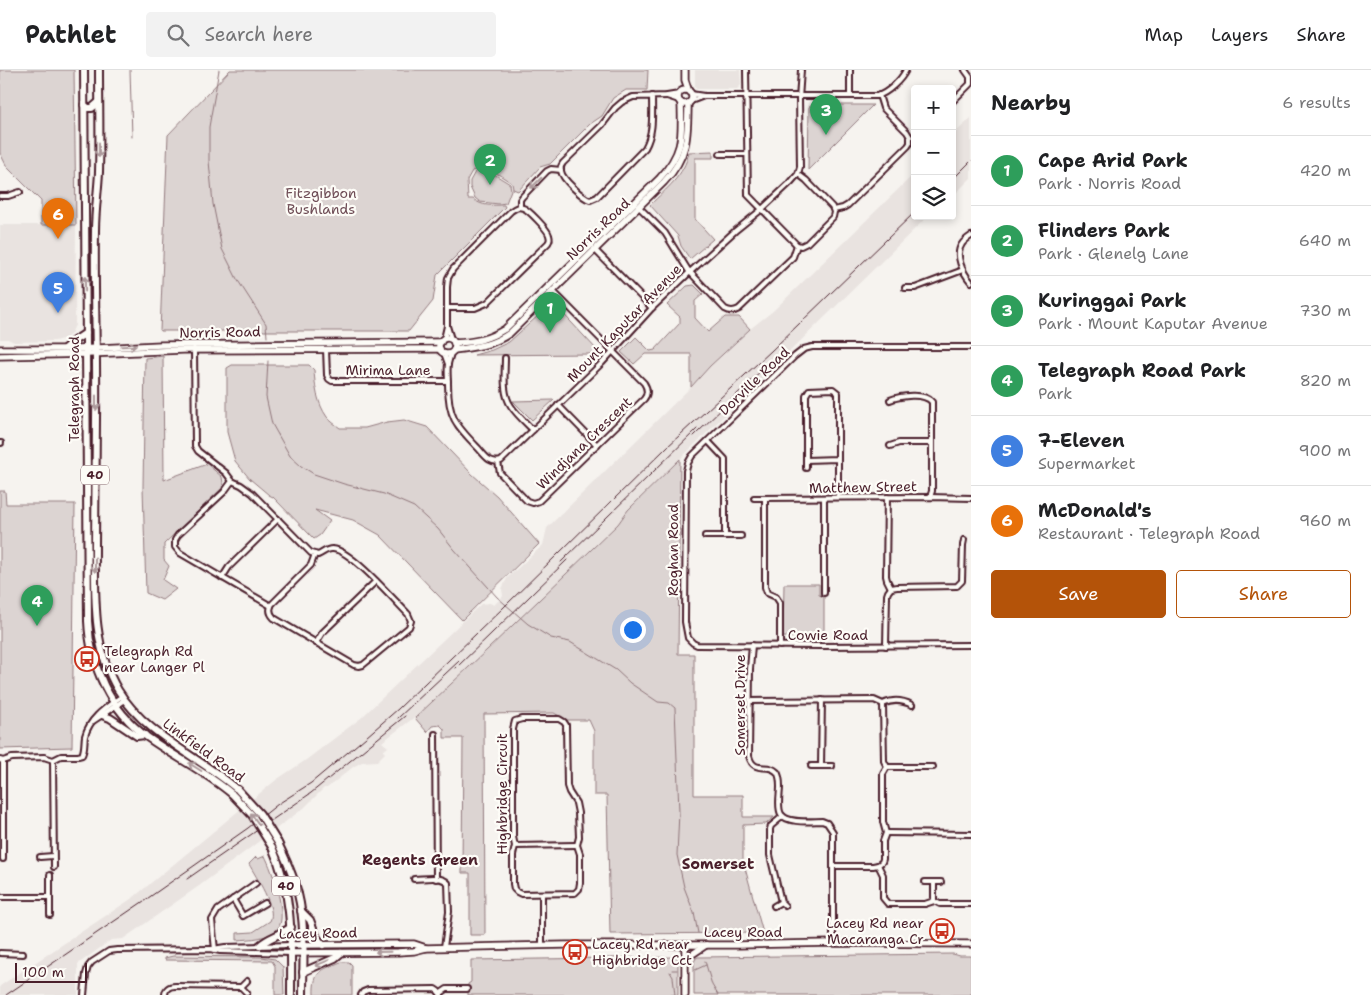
<!DOCTYPE html>
<meta charset="utf-8">
<style>
body{margin:0;font-family:"Shantell Sans",sans-serif;background:#f2f2f2;color:#202124}
.controls{position:absolute;right:15px;top:15px;display:grid;overflow:hidden;border-radius:5px;box-shadow:0 2px 8px #0003}
.controls button{width:45px;height:45px;display:grid;place-items:center;padding:0;border:0;border-bottom:1px solid #e0e0e0;background:#fff;color:#202124;font:25px sans-serif}
.scale{position:absolute;left:15px;bottom:12px;width:72px;box-sizing:border-box;padding-left:5px;border:2px solid #4a1f2b;border-top:0;font-size:14px;line-height:18px;white-space:nowrap;color:#4a1f2b;-webkit-text-stroke:4px #fdfcf7;paint-order:stroke}
.you{position:absolute;left:632px;top:559px;width:18px;height:18px;margin:-12px;border:4px solid #fff;border-radius:50%;background:#1a73e8;box-shadow:0 0 0 8px #1a73e833}
.badge{display:grid;place-items:center;width:32px;height:32px;border-radius:50%;background:#b45309;color:#fff;font-size:16px;font-weight:700}
.pin{position:absolute;translate:-50% -41px;filter:drop-shadow(0 1px 2px #0008)}
.pin::after{content:'';position:absolute;top:26px;width:18px;height:15px;background:inherit;clip-path:polygon(0 0,100% 0,50% 100%)}
.list{margin:0;padding:0;list-style:none}
h2{display:flex;justify-content:space-between;align-items:center;height:65px;margin:0;padding:0 20px;font-size:21px}
h2 small{font-size:16px;font-weight:400;color:#757577}
.list li{display:grid;grid-template-columns:32px 1fr auto;gap:15px;align-items:center;box-sizing:border-box;height:70px;padding:0 20px;border-top:1px solid #e0e0e0}
.list b{display:block;font-size:19px;white-space:nowrap}
.list p{margin:0;font-size:16px;white-space:nowrap;color:#757577}
.list em{font-size:16px;font-style:normal;color:#757577}
.actions{display:flex;gap:10px;padding:15px 20px}
.actions a{flex:1;padding:11px 0;border:1px solid #b45309;border-radius:5px;text-align:center;font-size:18px;color:#b45309}
.actions .main{background:#b45309;color:#fff}
.icon{flex:none;width:28px;height:28px;fill:none;stroke:currentColor;stroke-width:2;stroke-linecap:round;stroke-linejoin:round}
.map{position:relative;flex:none;width:971px;height:925px;overflow:hidden}
header{display:flex;align-items:center;gap:30px;box-sizing:border-box;height:70px;padding:0 25px;background:#fff;border-bottom:1px solid #e0e0e0}
header strong{font-size:24px}
nav{display:flex;gap:28px;margin-inline-start:auto;font-size:18px}
.search{width:350px;height:45px;background:#f2f2f2;display:flex;align-items:center;gap:12px;box-sizing:border-box;padding:0 18px;border-radius:5px;color:#757577;font-size:19px}
main{display:flex}
aside{flex:1;background:#fff}
.map>svg:first-child{display:block}
</style>
<header>
<strong>Pathlet</strong>
<div class="search"><svg class="icon" aria-label="search" viewBox="0 0 24 24"><circle cx="10" cy="10" r="6"/><path d="M15 15l6 6"/></svg>Search here</div>
<nav><a>Map</a><a>Layers</a><a>Share</a></nav>
</header>
<main>
<div class="map">
<svg width="971" height="925" viewBox="0 0 971 925">
<rect width="100%" height="100%" fill="#f6f3ef"/>
<filter id="ink" filterUnits="userSpaceOnUse"><feTurbulence type="fractalNoise" baseFrequency=".02" numOctaves="2"/><feDisplacementMap in="SourceGraphic" scale="10" xChannelSelector="R" yChannelSelector="G"/><feConvolveMatrix kernelMatrix="1 2 1 2 8 2 1 2 1" color-interpolation-filters="sRGB"/></filter>
<g filter="url(#ink)">
<g fill="#e9e3e0">
<path d="M695,0h45l1,15 -4,4h-41l-1,-3z"/>
<path d="M971,48v60l-19,19v-61z"/>
<path d="M915,103v43h13l-248,243 -52,51 -10,14 -131,126 -63,60 -42,32 6,5 -5,4 2,2 -8,8 -15,1 -9,5 -26,21h-3l-20,20 -105,78 -76,53 -12,1 -33,24v31h-78v-9l134,-89 142,-117 30,-20 55,-42 120,-114 9,-1 4,2 9,-9 -1,-7 5,-11 36,-33 4,-17 144,-141 19,-21 40,-37 23,-18z"/>
<path d="M0,155h76l-1,100 -4,9 -5,4 -11,3 -41,1 -6,-3h-8z"/>
</g>
<g fill="#dcd4d2" stroke="#937a7e">
<path d="M0,0h74l2,155h-35v-24l-34,-34 -7,-14z"/>
<path d="M230,0h418l-1,20h-21l-13,8 -11,18 -12,8 -40,40 -10,3 -22,24 -5,-2 -1,-6 -25,-16 -3,-1 -12,5 -5,9 1,19h5c10,8 18,6 31,6l1,2 -68,68 -4,26 -24,30h-249l8,-196z"/>
<path d="M813,35h60l-65,65 1,-63z"/>
<path d="M713,81v7h-18v61l18,20 -23,20 -9,-13 -3,-10 -28,-31c17,-17 34,-29 39,-53z"/>
<path d="M484,98l26,16 1,6 -5,13 -7,1 -19,-2 -5,-4 -5,-11v-6l5,-9z"/>
<path d="M694,215l9,9 -8,7v17l13,14 17,-15h14l11,12 -40,37 -19,21v-33h-46l-11,10 -13,-12 15,-15 14,14 5,-1 25,-27v-6l-13,-12 20,-19z"/>
<path d="M550,235h4l4,3 39,42 -4,4 -119,1 18,-5 17,-8z"/>
<path d="M163,286l1,124 43,-16 15,13 1,6 -1,5 -58,56v16l5,6 -6,14 13,9 -14,11 -16,-7 -3,-106 2,-129z"/>
<path d="M232,295h77l5,5c1,16 3,33 13,47 3,4 9,8 13,11h25l22,-6 17,-2 23,7 45,47 25,22 42,48 -77,76 -82,-85 -27,-15 -38,-10 15,11 -10,14 -6,4 -41,-42 -4,-2 -19,-16 -15,-18 -8,-29v-64z"/>
<path d="M554,330l-22,20 -19,-19z"/>
<path d="M680,389l-2,195h16v141h49v22h31l-8,7 -23,1v36l20,72 -153,1 -3,-139h-13v-64l-5,-11h-22l-13,-7 -70,1 1,221h-15v-62h-8l1,-135h-19v-9l-4,-4 -8,1 -5,6 -12,-14 72,-68 131,-126 10,-14z"/>
<path d="M0,421h5l1,13h69l-3,243 -72,2z"/>
<path d="M784,514h35v11l5,1v42l-41,-1z"/>
<path d="M265,786c7,13 23,60 13,72 -9,11 -28,11 -41,12v-7l16,-1 17,-11c7,-13 -14,-44 -21,-57l7,-7 2,2z"/>
<path d="M953,884l7,2h11v39h-277v-33l2,-4 2,-1z"/>
<path d="M173,886l88,1 14,2 8,8 1,28h-9v-29l-3,-5 -107,-1v-2z"/>
<path d="M678,887v38h-210v-11l3,-2v-22z"/>
<path d="M341,892h8l3,3v30h-38c-1,-24 7,-25 27,-33z"/>
</g>
<g fill="none" stroke-linecap="round" stroke-linejoin="round">
<g stroke="#8e7378" stroke-width="1">
<path d="M130,0l2,67"/>
<path d="M219,0l-10,57v34l4,43 9,45 15,30 29,45 1,13"/>
<path d="M268,291l-2,36 6,27 18,32 11,10 13,8 30,10 40,10 30,13 24,22 16,20 43,48 31,27 23,14 19,4 46,28 14,13 28,19 11,1 6,5 4,104 -2,43 7,32 10,26 4,20"/>
<path d="M705,891l7,24 6,10"/>
<path d="M672,900h5"/>
<path d="M695,900l11,-5"/>
<path d="M670,902l3,5 2,18"/>
</g>
<defs>
<g id="street">
<path d="M746,0l2,125 49,50"/>
<path d="M691,24l13,2h173c11,-3 24,-16 29,-26"/>
<path d="M879,25l4,13 24,24 3,5"/>
<path d="M652,26c0,18 2,36 -7,52l-48,49 -7,3c-7,-2 -28,-21 -29,-29 -1,-4 0,-5 2,-8l39,-38 13,-17 7,-6 11,-5 34,-1 12,-2"/>
<path d="M667,26l12,4"/>
<path d="M850,26v-26"/>
<path d="M691,31l13,-5"/>
<path d="M952,32l18,-18v-7l-5,-7"/>
<path d="M720,84h27"/>
<path d="M0,126h8l12,-4"/>
<path d="M638,136l27,27 23,37 37,39c5,3 9,3 14,0l54,-52 4,-12 4,1 6,-3 26,-26 1,-5 -2,-5 -26,-27 -8,-6"/>
<path d="M520,137v-7l2,-3 25,-26 4,-2 10,1"/>
<path d="M834,140l9,-2 5,-3 60,-59 2,-3v-6"/>
<path d="M971,166c-3,2 -7,5 -9,8 -8,11 1,29 9,38"/>
<path d="M594,179l58,59"/>
<path d="M905,218h10l48,-18"/>
<path d="M447,238h28l12,-5 61,-60c2,-3 2,-4 1,-8 -1,-5 -21,-26 -26,-27 -5,-2 -8,0 -12,3l-58,58 -5,9 -1,9v39l4,13"/>
<path d="M444,269l3,-13"/>
<path d="M971,277h-159l-8,2 -9,7 -103,100 -4,7 -2,8 -1,151 3,16 5,5 4,2 125,1 149,-1"/>
<path d="M194,279l1,97 3,5 28,22 6,8 -8,11 -46,43 -3,5v7l5,6 91,53"/>
<path d="M326,279l1,26 2,4 3,2h116"/>
<path d="M444,283l4,11"/>
<path d="M451,283c-1,4 -2,7 -3,11 -1,6 0,14 0,20 0,34 8,41 31,65 6,7 11,15 22,12l101,-98 50,-55 38,-36 45,-41 26,-21 30,-28 7,-8 2,-7 -1,-68 2,-29"/>
<path d="M505,288c0,15 -3,35 6,48 6,9 15,17 22,24"/>
<path d="M890,330c10,-4 34,-8 42,2v89l-2,6"/>
<path d="M558,335l39,40"/>
<path d="M708,371l17,18v77"/>
<path d="M0,373h1"/>
<path d="M890,376l9,-3h33"/>
<path d="M837,389l-31,1v-65l3,-5 24,-1 5,4v104"/>
<path d="M806,390v8"/>
<path d="M498,392l2,11 27,28 6,2 6,-2 105,-102c4,-5 4,-10 0,-16l-92,-93"/>
<path d="M232,411l9,4 11,8 59,60 7,2c5,-2 9,-7 15,-6 18,1 61,51 75,65l3,7 -2,6 -46,38 -4,1 -5,-1 -80,-47c-4,-4 -5,-9 -2,-14l39,-39 4,-11"/>
<path d="M887,427l-1,79 1,4 4,8"/>
<path d="M754,428l176,-1 41,1"/>
<path d="M765,428v89l2,6 9,4 4,6v43"/>
<path d="M824,428v95"/>
<path d="M705,466h36"/>
<path d="M222,508l7,-11 49,-48"/>
<path d="M891,518l6,-1 60,-1 5,-5 1,-36 1,-5"/>
<path d="M316,573l6,-10 54,-52"/>
<path d="M752,575l-2,24 -1,87c5,19 19,6 28,16 3,4 3,10 3,15 0,8 -3,20 1,27 6,10 31,7 41,7l5,2 6,9v111"/>
<path d="M886,576l1,-51 1,-3 3,-4"/>
<path d="M750,631l124,-1 9,4 1,57 3,6 -4,7v48l3,11 -3,8v18l-1,3 -4,3"/>
<path d="M883,634c10,-5 19,-4 29,1"/>
<path d="M522,649h37l5,3 2,3 1,61 2,6 7,11 2,10 1,24 -2,8 3,9v29l-1,6 -4,4 -54,1 -4,-2 -3,-3 -1,-5v-29l2,-9 -2,-9v-108l2,-8z"/>
<path d="M93,651l9,-6 22,-15"/>
<path d="M435,664l1,145"/>
<path d="M0,690l3,1 9,-3 32,-1 9,3 8,-4h17l4,-1c3,-6 2,-13 3,-19 5,-19 22,-29 37,-40"/>
<path d="M53,690l1,107"/>
<path d="M3,691v98"/>
<path d="M811,696h21"/>
<path d="M821,696l1,-66"/>
<path d="M887,697h46"/>
<path d="M886,763l85,1"/>
<path d="M515,776l62,-1"/>
<path d="M40,787l13,-1"/>
<path d="M878,795l5,10v23l5,6h37l9,-3 6,3h31"/>
<path d="M833,796h40l5,-1"/>
<path d="M414,809c10,0 27,-4 34,4l1,29 -5,35"/>
<path d="M925,812h16"/>
<path d="M542,824v51"/>
<path d="M0,827h50v18"/>
<path d="M50,827v-22"/>
<path d="M233,829l10,17 22,-13"/>
<path d="M934,831v-19"/>
<path d="M781,832l-11,-47v-26l1,-3 12,-10"/>
<path d="M774,836l7,-4 4,4"/>
<path d="M213,879l12,-2 66,-2"/>
<path d="M215,880l-3,-30 6,-10 38,-27"/>
<path d="M0,883l23,1"/>
<path d="M247,923l-6,-6 6,-6"/>
<path d="M441,923l6,-4h20"/>
<path d="M84,925l2,-21 2,-7 4,-5 17,-11 8,-1 94,-1 9,2 71,2"/>
<path d="M165,925c0,-6 4,-9 10,-9l66,1"/>
<path d="M361,925l2,-3 5,-2 67,-1 3,2 3,4"/>
</g>
<g id="secondary">
<path d="M685,0v10l4,12"/>
<circle cx="685" cy="27" r="7"/>
<circle cx="447" cy="276" r="8"/>
<path d="M454,273c21,-1 33,-3 51,-14l154,-150c25,-27 23,-42 22,-76"/>
<path d="M0,279h78l83,-4 280,-3"/>
<path d="M454,280c20,-3 38,-4 56,-17l154,-151c24,-25 24,-46 24,-79"/>
<path d="M0,286l87,-2 96,-4 257,-1"/>
<path d="M291,875l123,-1 12,4"/>
<path d="M685,875v50"/>
<path d="M291,883l107,-1 16,-1 12,-3 140,-3h172l95,-2 138,1"/>
<path d="M685,889l21,-14"/>
</g>
<g id="primary">
<path d="M84,0l4,551c2,45 22,89 59,116 28,20 59,35 85,57"/>
<path d="M99,0c0,34 1,68 0,102 -1,20 -4,39 -4,59 -1,63 2,125 1,188 0,42 -1,84 -1,126 0,49 -3,102 23,145 28,46 81,66 120,100"/>
<path d="M84,35l4,3h4l7,-6"/>
<path d="M65,278l6,-5 15,-10"/>
<path d="M102,645l8,3 27,18 8,-1"/>
<path d="M278,773c8,17 16,33 20,51 8,32 5,68 5,101"/>
<path d="M272,777c22,49 19,96 19,148"/>
<path d="M301,841l9,9 7,18 6,7"/>
<path d="M259,876c9,-9 22,-11 32,-19"/>
<path d="M303,902l32,-14 6,-5"/>
</g>
</defs>
<use href="#street" stroke="#4a1f2b" stroke-width="8"/>
<use href="#secondary" stroke="#4a1f2b" stroke-width="9"/>
<use href="#primary" stroke="#4a1f2b" stroke-width="10"/>
<use href="#street" stroke="#fdfcf7" stroke-width="4"/>
<use href="#secondary" stroke="#fdfcf7" stroke-width="5.5"/>
<use href="#primary" stroke="#fdfcf7" stroke-width="6"/>
<g stroke="#4a1f2b" stroke-width="1">
<path d="M952,110l19,-19"/>
<path d="M694,366l75,-73"/>
<path d="M561,492l136,-133"/>
<path d="M456,598l111,-108"/>
<path d="M398,648l61,-57"/>
<path d="M187,809l124,-86 94,-77"/>
<path d="M6,925l135,-92 107,-75 30,-24 33,-21 55,-46 32,-28 105,-101 164,-161 104,-96 144,-139"/>
</g>
<defs>
<g id="primary-bridge">
<path d="M238,720l22,24 18,29"/>
<path d="M232,724l20,21 20,32"/>
</g>
</defs>
<use href="#primary-bridge" stroke="#4a1f2b" stroke-width="10" stroke-linecap="butt"/>
<use href="#primary-bridge" stroke="#fdfcf7" stroke-width="6"/>
</g>
<defs><path id="oneway-shaft" d="M-6 0H5M1.5-3L5.5 0L1.5 3" fill="none" stroke-width="1.6" stroke-linecap="round" stroke-linejoin="round" transform="scale(1.25)"/></defs>
<g stroke="#ac999b">
<use href="#oneway-shaft" transform="translate(99 80) rotate(90)"/>
<use href="#oneway-shaft" transform="translate(536 113) rotate(135)"/>
<use href="#oneway-shaft" transform="translate(85 214) rotate(-91)"/>
<use href="#oneway-shaft" transform="translate(129 276) rotate(-2)"/>
<use href="#oneway-shaft" transform="translate(96 333) rotate(90)"/>
<use href="#oneway-shaft" transform="translate(95 495) rotate(90)"/>
<use href="#oneway-shaft" transform="translate(195 697) rotate(-148)"/>
<use href="#oneway-shaft" transform="translate(255 749) rotate(-126)"/>
<use href="#oneway-shaft" transform="translate(383 882) rotate(179)"/>
<use href="#oneway-shaft" transform="translate(322 893) rotate(158)"/>
</g>
</g>
<defs>
<symbol id="bus-ring" viewBox="-11 -11 22 22"><circle r="9.5" fill="#fdfcf7" stroke="#c8321e" stroke-width="1.5"/><path d="M-5-6H5V4H4V6H2V4H-2V6H-4V4H-5ZM-3.5-4V0h7V-4ZM-3.5 1.2v1.5H-2V1.2ZM2 1.2v1.5H3.5V1.2Z" fill="#c8321e"/></symbol>
</defs>
<g fill-rule="evenodd">
<use href="#bus-ring" x="73" y="575" width="28" height="28"/>
<use href="#bus-ring" x="928" y="847" width="28" height="28"/>
<use href="#bus-ring" x="561" y="868" width="28" height="28"/>
</g>
<g text-anchor="middle" stroke-width="4.5" stroke-linejoin="round" paint-order="stroke">
<g fill="#fdfcf7" stroke="#806168" stroke-width="1">
<rect x="81" y="395.5" width="28" height="19" rx="4"/>
<rect x="272" y="806.5" width="28" height="19" rx="4"/>
</g>
<g font-size="12" font-weight="bold" fill="#4a1f2b">
<text x="95" y="409">40</text>
<text x="286" y="820">40</text>
</g>
<g font-size="14" fill="#6e4c55" stroke="#fdfcf7">
<text x="321" y="128">Fitzgibbon<tspan x="321" dy="16">Bushlands</tspan></text>
</g>
<g font-size="14" fill="#4a1f2b" stroke="#fdfcf7">
<text transform="translate(598 159) rotate(-44)" y="5">Norris Road</text>
<text transform="translate(624 253) rotate(-46)" y="5">Mount Kaputar Avenue</text>
<text transform="translate(220 262) rotate(-1)" y="5">Norris Road</text>
<text x="388" y="305">Mirima Lane</text>
<text transform="translate(754 311) rotate(-44)" y="5">Dorville Road</text>
<text transform="translate(74 319) rotate(-90)" y="5">Telegraph Road</text>
<text transform="translate(584 373) rotate(-44)" y="5">Windjana Crescent</text>
<text transform="translate(863 417) rotate(-1)" y="5">Matthew Street</text>
<text transform="translate(673 480) rotate(-90)" y="5">Roghan Road</text>
<text x="828" y="570">Cowie Road</text>
<text transform="translate(740 635) rotate(-90)" y="5">Somerset Drive</text>
<text transform="translate(204 680) rotate(36)" y="5">Linkfield Road</text>
<text transform="translate(502 724) rotate(-90)" y="5">Highbridge Circuit</text>
<text x="743" y="867">Lacey Road</text>
<text transform="translate(318 863) rotate(-1)" y="5">Lacey Road</text>
</g>
<g font-size="14" fill="#4a1f2b" stroke="#fdfcf7" text-anchor="start">
<text x="104" y="586">Telegraph Rd<tspan x="104" dy="16">near Langer Pl</tspan></text>
<text x="924" y="858" text-anchor="end">Lacey Rd near<tspan x="924" dy="16">Macaranga Cr</tspan></text>
<text x="592" y="879">Lacey Rd near<tspan x="592" dy="16">Highbridge Cct</tspan></text>
</g>
<g font-size="15" font-weight="bold" fill="#4a1f2b" stroke="#fdfcf7">
<text x="420" y="795">Regents Green</text>
<text x="718" y="799">Somerset</text>
</g>
</g>
</svg>
<div class="controls">
<button>+</button>
<button>−</button>
<button><svg class="icon" aria-label="layers" viewBox="0 0 24 24"><path d="M12 4l9 5-9 5-9-5zM3 14l9 5 9-5"/></svg></button>
</div>
<div class="scale">100 m</div>
<div class="you"></div>
<div class="pin badge" style="left:550px;top:263px;background:#2e9e5b">1</div>
<div class="pin badge" style="left:490px;top:115px;background:#2e9e5b">2</div>
<div class="pin badge" style="left:826px;top:65px;background:#2e9e5b">3</div>
<div class="pin badge" style="left:37px;top:556px;background:#2e9e5b">4</div>
<div class="pin badge" style="left:58px;top:243px;background:#3f7fe0">5</div>
<div class="pin badge" style="left:58px;top:169px;background:#e8710a">6</div>
</div>
<aside>
<h2>Nearby<small>6 results</small></h2>
<ul class="list">
<li><span class="badge" style="background:#2e9e5b">1</span><div><b>Cape Arid Park</b><p>Park · Norris Road</p></div><em>420 m</em></li>
<li><span class="badge" style="background:#2e9e5b">2</span><div><b>Flinders Park</b><p>Park · Glenelg Lane</p></div><em>640 m</em></li>
<li><span class="badge" style="background:#2e9e5b">3</span><div><b>Kuringgai Park</b><p>Park · Mount Kaputar Avenue</p></div><em>730 m</em></li>
<li><span class="badge" style="background:#2e9e5b">4</span><div><b>Telegraph Road Park</b><p>Park</p></div><em>820 m</em></li>
<li><span class="badge" style="background:#3f7fe0">5</span><div><b>7-Eleven</b><p>Supermarket</p></div><em>900 m</em></li>
<li><span class="badge" style="background:#e8710a">6</span><div><b>McDonald's</b><p>Restaurant · Telegraph Road</p></div><em>960 m</em></li>
</ul>
<div class="actions"><a class="main">Save</a><a>Share</a></div>
</aside>
</main>
